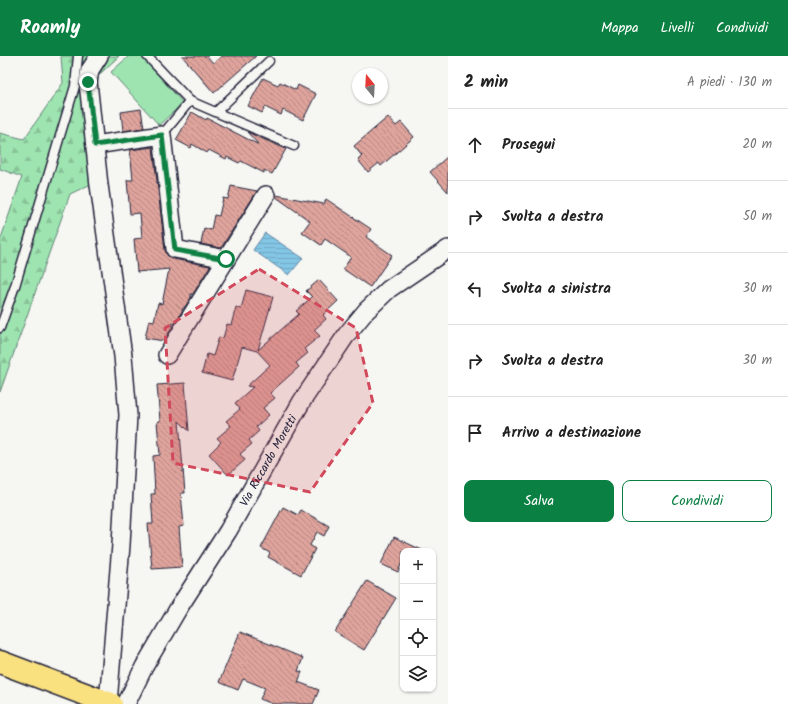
<!DOCTYPE html>
<html lang="it">
<meta charset="utf-8">
<style>
body{margin:0;font-family:Kalam,sans-serif;background:#f2f2f2;color:#222}
.controls{position:absolute;right:12px;bottom:12px;display:grid;overflow:hidden;border-radius:8px;box-shadow:0 1px 3px #0004}
.controls button{width:36px;height:36px;display:grid;place-items:center;padding:0;border:0;border-bottom:1px solid #e0e0e0;background:#fff;color:#222;font:20px sans-serif}
.compass{position:absolute;left:352px;top:12px;width:36px;height:36px;border-radius:50%;background:#fff;box-shadow:0 1px 3px #0004;rotate:342deg}
.stop{position:absolute;width:12px;height:12px;margin:-9px;border:3px solid #0b8043;border-radius:50%;background:#fff}
.stop.end{background:#0b8043;border-color:#fff;box-shadow:0 1px 4px #0008}
.list{margin:0;padding:0;list-style:none}
h2{display:flex;justify-content:space-between;align-items:center;height:52px;margin:0;padding:0 16px;font-size:17px}
h2 small{font-size:13px;font-weight:400;color:#767676}
.list li{display:grid;grid-template-columns:26px 1fr auto;gap:12px;align-items:center;box-sizing:border-box;height:72px;padding:0 16px;border-top:1px solid #e0e0e0}
.list b{display:block;font-size:15px;white-space:nowrap}
.list em{font-size:13px;font-style:normal;color:#767676}
.actions{display:flex;gap:8px;padding:12px 16px}
.actions a{flex:1;padding:9px 0;border:1px solid #0b8043;border-radius:8px;text-align:center;font-size:14px;color:#0b8043}
.actions .main{background:#0b8043;color:#fff}
.icon{flex:none;width:22px;height:22px;fill:none;stroke:currentColor;stroke-width:2;stroke-linecap:round;stroke-linejoin:round}
.map{position:relative;flex:none;width:448px;height:648px;overflow:hidden}
header{display:flex;align-items:center;gap:24px;box-sizing:border-box;height:56px;padding:0 20px;background:#0b8043;color:#fff}
header strong{font-size:19px}
nav{display:flex;gap:22px;margin-inline-start:auto;font-size:14px}
main{display:flex}
aside{flex:1;background:#fff}
.map>svg:first-child{display:block}
</style>
<header>
<strong>Roamly</strong>
<nav><a>Mappa</a><a>Livelli</a><a>Condividi</a></nav>
</header>
<main>
<div class="map">
<svg width="448" height="648" viewBox="0 0 448 648">
<defs>
<pattern id="forest-firs" width="22" height="20" patternUnits="userSpaceOnUse"><rect width="22" height="20" fill="#9ee4b0"/><path d="M5 1l3.5 6h-7zM16 11l3.5 6h-7z" fill="#88c398"/></pattern>
<pattern id="water-rules" width="6" height="5" patternUnits="userSpaceOnUse"><rect width="6" height="5" fill="#84c6e5"/><path d="M0 2.5h6" fill="none" stroke="#72aac5"/></pattern>
<pattern id="building-back-hatch" width="6" height="6" patternUnits="userSpaceOnUse"><rect width="6" height="6" fill="#dea49c"/><path d="M-1 5l2 2M0 0l6 6M5-1l2 2" fill="none" stroke="#b48580"/></pattern>
</defs>
<rect width="100%" height="100%" fill="#f6f6f2"/>
<filter id="ink" filterUnits="userSpaceOnUse"><feTurbulence type="fractalNoise" baseFrequency=".025" numOctaves="2"/><feDisplacementMap in="SourceGraphic" scale="8" xChannelSelector="R" yChannelSelector="G"/><feConvolveMatrix kernelMatrix="1 2 1 2 8 2 1 2 1" color-interpolation-filters="sRGB"/></filter>
<g filter="url(#ink)">
<path fill="url(#forest-firs)" stroke="#608376" d="M61,0h58l-18,17 -20,5 10,106 -21,10 -70,198v-151l22,-64 -22,-8v-36l24,6 39,-56z"/>
<path fill="#9ee4b0" stroke="#608376" d="M129,0h12l42,47 -24,22 -48,-53z"/>
<path fill="url(#water-rules)" stroke="#5d84a1" d="M265,177l38,25 -14,17 -36,-25z"/>
<g fill="url(#building-back-hatch)" stroke="#22223b">
<path d="M182,0h25l6,7 9,-7h34l-42,37z"/>
<path d="M263,22l15,7 2,-3 16,8 2,-5 18,9 -13,26 -20,-10 -2,5 -16,-8 -3,6 -14,-7z"/>
<path d="M141,53l3,19 -21,3 -2,-19z"/>
<path d="M192,56l14,8 1,-2 52,27 -12,-13 39,17 -14,25 -8,-4v3l-23,-12 -2,2 -12,-6 -1,2 -17,-9 -2,3 -15,-9 -1,4 -15,-8z"/>
<path d="M388,61l8,9 5,-4 13,15 -33,29 -2,-3 -11,9 -10,-12 4,-4 -8,-10z"/>
<path d="M153,91l12,103 2,5 6,4 37,7 -17,28h-2v4l-7,10h-1l-1,3 -7,13 -2,-1 -1,5 -8,13 -19,-3 4,-18 5,1 4,-18 4,1 7,-35 -32,3 -3,-33 8,-1 -2,-25 -10,1 -3,-34h6l-3,-30z"/>
<path d="M448,100v36l-18,-20z"/>
<path d="M231,130l26,5 -36,57 -20,-4 3,-16 7,2 3,-15 5,1 4,-18 5,1z"/>
<path d="M276,139l48,9 2,-5 45,30 -5,8 26,18 -22,32 -27,-18 8,-12 -26,-18 -4,6 -19,-13 8,-11 -34,-24z"/>
<path d="M319,224l19,21 -15,14 3,4 -12,11 6,6 -16,13 4,4 -12,10 3,4 -29,26 5,5 -12,10 6,7 -13,12 3,4 -10,9 3,4 -12,10 5,6 -17,15 -19,-21 12,-12 -4,-4 14,-12 -5,-5 14,-12 -5,-6 18,-16 -6,-1 23,-21 -13,-14 -15,-4 -10,34 -30,-8 5,-19 6,2 6,-19 4,1 4,-14 4,1 5,-18 5,2 5,-19 27,7 -15,53 41,-36 -3,-3 16,-14 -6,-6z"/>
<path d="M185,327l4,48 -10,-10 6,72h-4l3,33 -5,1 3,40 -30,2 -4,-45h5l-2,-30h4l-2,-38 7,-1 -3,-33 3,-1 -3,-36z"/>
<path d="M283,451l15,8 3,-5 28,16 -5,10 -7,-4 -7,13 5,4 -14,26 -33,-18 2,-4 -9,-5z"/>
<path d="M394,481l30,14h-21v9l-5,12 -17,-8z"/>
<path d="M367,525l29,17 -32,52 -29,-18z"/>
<path d="M240,576l63,26 -5,13 4,1 -4,10 21,8 -6,14h-40l-13,-5 5,-11 -22,-9 -5,11 -19,-8z"/>
</g>
<g fill="none" stroke-linecap="round" stroke-linejoin="round">
<defs>
<g id="service">
<path d="M147,0l43,45 104,45"/>
<path d="M216,56l53,-51"/>
<path d="M162,79l28,-34"/>
<path d="M0,272l15,-42 60,-200 3,-30"/>
</g>
<g id="minor">
<path d="M99,0l-9,14 -2,12 11,103 24,171 5,59 -7,130 -13,158"/>
<path d="M95,89l67,-10 13,114 51,10"/>
<path d="M167,299l99,-160"/>
<path id="s1" d="M126,648l18,-37 34,-58 50,-78 74,-130 45,-67 19,-23 23,-22 59,-40"/>
</g>
<path id="primary" d="M0,606l111,42"/>
</defs>
<use href="#service" stroke="#22223b" stroke-width="11"/>
<use href="#minor" stroke="#22223b" stroke-width="20"/>
<use href="#primary" stroke="#22223b" stroke-width="25"/>
<use href="#service" stroke="#f6f6f2" stroke-width="8"/>
<use href="#minor" stroke="#f6f6f2" stroke-width="17"/>
<use href="#primary" stroke="#fae180" stroke-width="22"/>
</g>
</g>
<g fill="none" stroke-linecap="round" stroke-linejoin="round" filter="url(#ink)">
<path stroke="#0b8043" stroke-width="5" d="M88,26l7,63 67,-10 13,115 51,9"/>
</g>
<path fill="#d1495b" fill-opacity="0.2" stroke="#d1495b" stroke-width="3" stroke-dasharray="8 5" stroke-linejoin="round" d="M259,213l97,59 17,75 -63,89 -137,-29 -8,-135z"/>
<g text-anchor="middle" stroke-width="4" stroke-linejoin="round" paint-order="stroke">
<g font-size="12" fill="#22223b" stroke="#f6f6f2">
<text dy="4" stroke="none"><textPath href="#s1" startOffset="282">Via Riccardo Moretti</textPath></text>
</g>
</g>
</svg>
<div class="controls">
<button>+</button>
<button>−</button>
<button><svg class="icon" aria-label="locate" viewBox="0 0 24 24"><circle cx="12" cy="12" r="6"/><path d="M12 2v4M12 18v4M2 12h4M18 12h4"/></svg></button>
<button><svg class="icon" aria-label="layers" viewBox="0 0 24 24"><path d="M12 4l9 5-9 5-9-5zM3 14l9 5 9-5"/></svg></button>
</div>
<svg class="compass" viewBox="-18 -18 36 36"><path d="M0-13l5 13h-10z" fill="#e53935"/><path d="M0 13l5-13h-10z" fill="#767676"/></svg>
<div class="stop" style="left:226px;top:203px"></div>
<div class="stop end" style="left:88px;top:26px"></div>
</div>
<aside>
<h2>2 min<small>A piedi · 130 m</small></h2>
<ul class="list">
<li><svg class="icon" aria-label="ahead" viewBox="0 0 24 24"><path d="M12 20V5M6 11l6-6 6 6"/></svg><div><b>Prosegui</b></div><em>20 m</em></li>
<li><svg class="icon" aria-label="right" viewBox="0 0 24 24"><path d="M7 20v-9h11M14 6l5 5-5 5"/></svg><div><b>Svolta a destra</b></div><em>50 m</em></li>
<li><svg class="icon" aria-label="left" viewBox="0 0 24 24"><path d="M17 20v-9H6M10 6l-5 5 5 5"/></svg><div><b>Svolta a sinistra</b></div><em>30 m</em></li>
<li><svg class="icon" aria-label="right" viewBox="0 0 24 24"><path d="M7 20v-9h11M14 6l5 5-5 5"/></svg><div><b>Svolta a destra</b></div><em>30 m</em></li>
<li><svg class="icon" aria-label="arrive" viewBox="0 0 24 24"><path d="M6 21V4h12l-3 4 3 4H6"/></svg><div><b>Arrivo a destinazione</b></div></li>
</ul>
<div class="actions"><a class="main">Salva</a><a>Condividi</a></div>
</aside>
</main>
